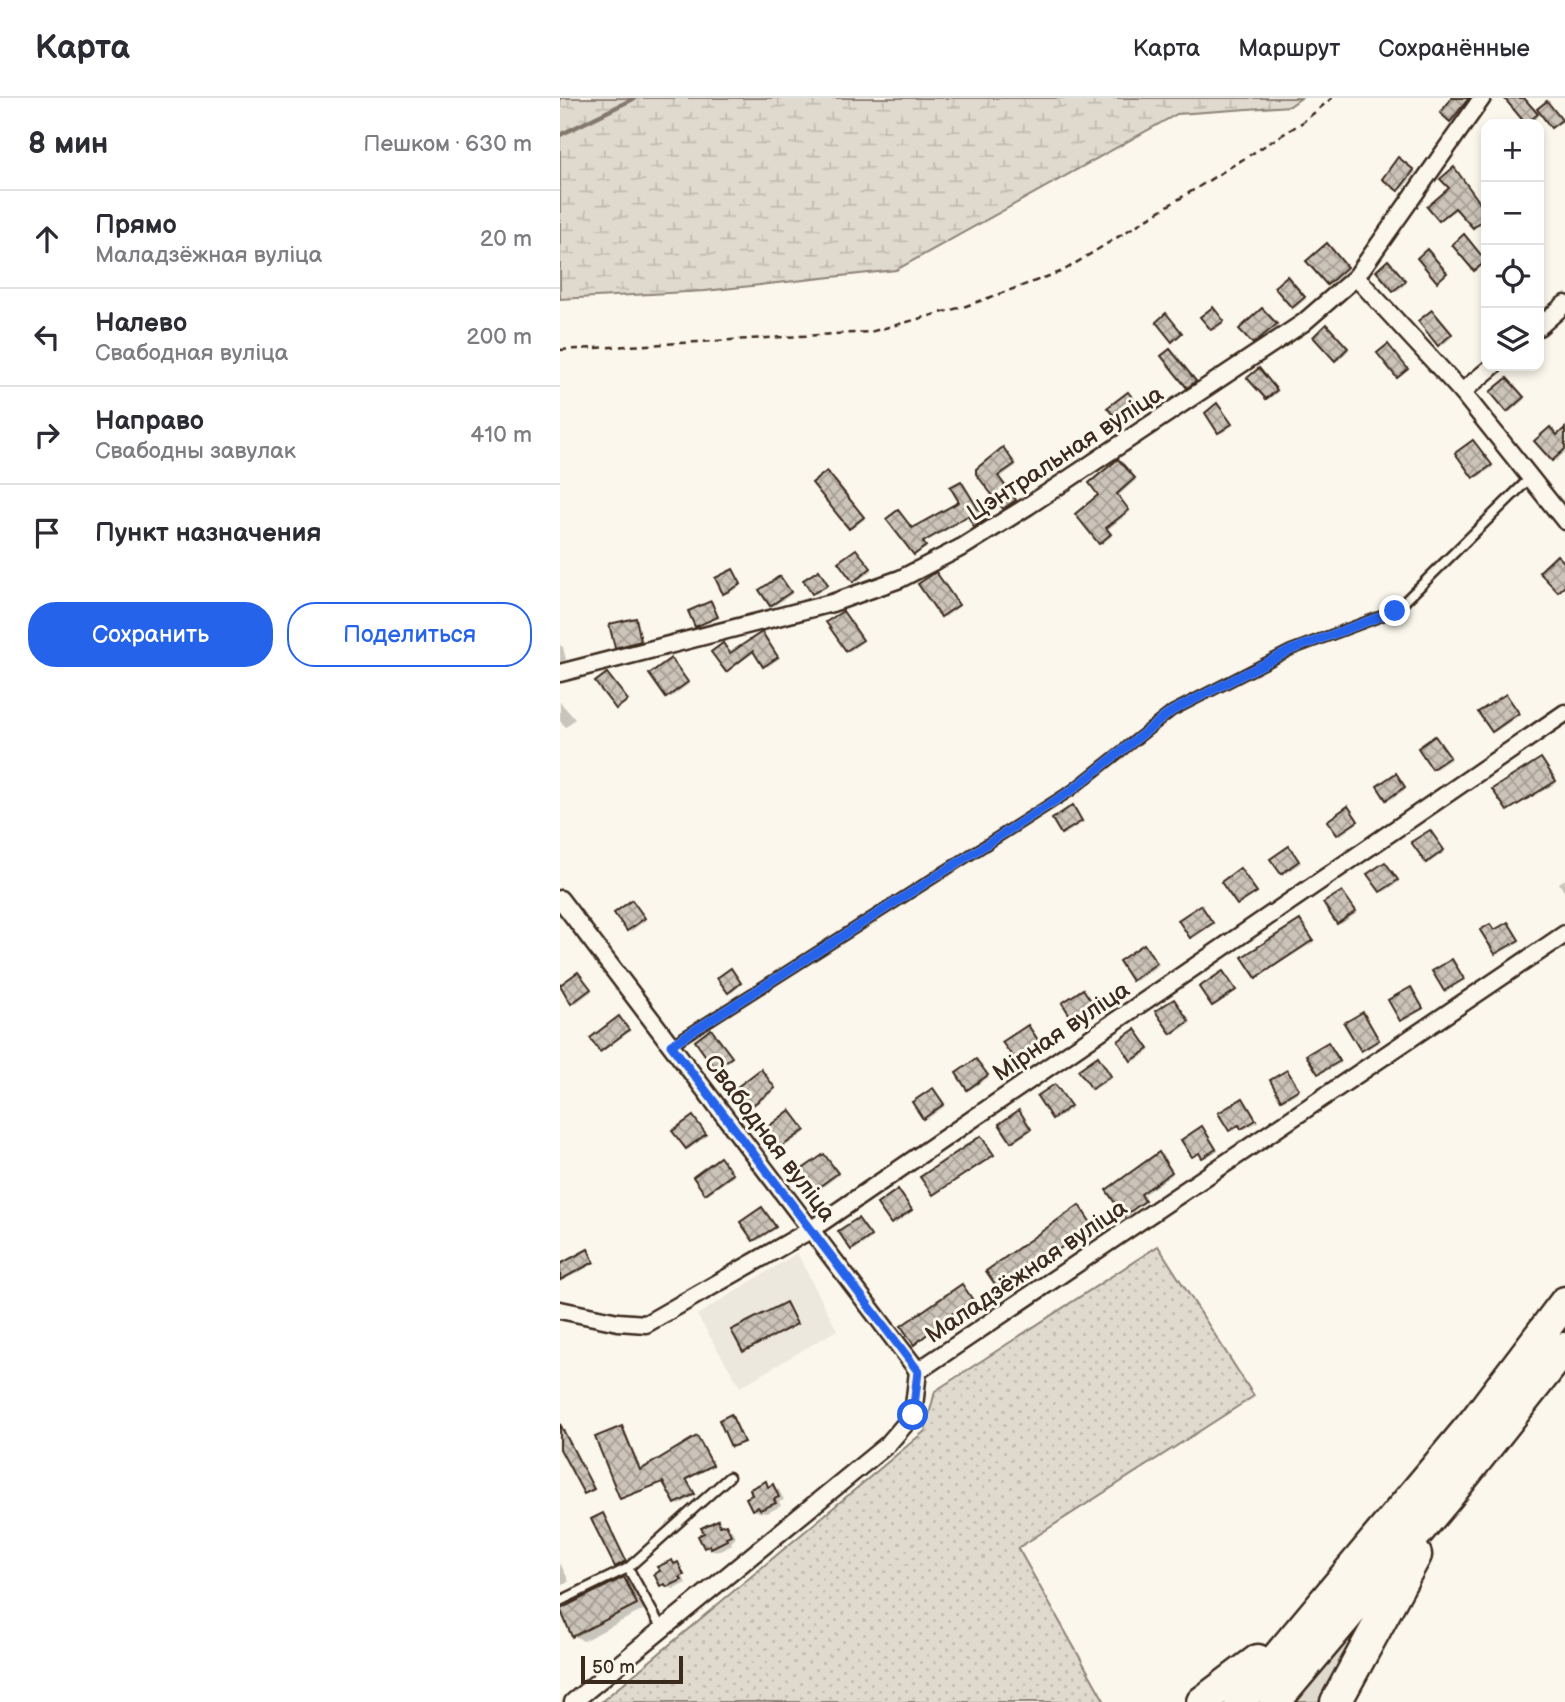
<!DOCTYPE html>
<html lang="ru">
<meta charset="utf-8">
<style>
body{margin:0;font-family:"Balsamiq Sans",sans-serif;background:#f2f2f3;color:#2b2b33}
.controls{position:absolute;right:21px;top:21px;display:grid;overflow:hidden;border-radius:14px;box-shadow:0 4px 10px #0003}
.controls button{width:63px;height:63px;display:grid;place-items:center;padding:0;border:0;border-bottom:2px solid #e1e1e2;background:#fff;color:#2b2b33;font:35px sans-serif}
.scale{position:absolute;left:21px;bottom:18px;width:102px;box-sizing:border-box;padding-left:7px;border:4px solid #3b2a1e;border-top:0;font-size:19px;line-height:24px;white-space:nowrap;color:#3b2a1e;-webkit-text-stroke:5px #fbf7ec;paint-order:stroke}
.stop{position:absolute;width:21px;height:21px;margin:-16px;border:5px solid #2563eb;border-radius:50%;background:#fff}
.stop.end{background:#2563eb;border-color:#fff;box-shadow:0 2px 7px #0008}
.list{margin:0;padding:0;list-style:none}
h2{display:flex;justify-content:space-between;align-items:center;height:91px;margin:0;padding:0 28px;font-size:30px}
h2 small{font-size:23px;font-weight:400;color:#7c7c81}
.list li{display:grid;grid-template-columns:46px 1fr auto;gap:21px;align-items:center;box-sizing:border-box;height:98px;padding:0 28px;border-top:2px solid #e1e1e2}
.list b{display:block;font-size:26px;white-space:nowrap}
.list p{margin:0;font-size:23px;white-space:nowrap;color:#7c7c81}
.list em{font-size:23px;font-style:normal;color:#7c7c81}
.actions{display:flex;gap:14px;padding:21px 28px}
.actions a{flex:1;padding:16px 0;border:2px solid #2563eb;border-radius:28px;text-align:center;font-size:24px;color:#2563eb}
.actions .main{background:#2563eb;color:#fff}
.icon{flex:none;width:38px;height:38px;fill:none;stroke:currentColor;stroke-width:2;stroke-linecap:round;stroke-linejoin:round}
.map{position:relative;flex:none;width:1005px;height:1604px;overflow:hidden}
header{display:flex;align-items:center;gap:42px;box-sizing:border-box;height:98px;padding:0 35px;background:#fff;border-bottom:2px solid #e1e1e2}
header strong{font-size:33px}
nav{display:flex;gap:38px;margin-inline-start:auto;font-size:24px}
main{display:flex}
aside{flex:1;background:#fff}
.map>svg:first-child{display:block}
</style>
<header>
<strong>Карта</strong>
<nav><a>Карта</a><a>Маршрут</a><a>Сохранённые</a></nav>
</header>
<main>
<aside>
<h2>8 мин<small>Пешком · 630 m</small></h2>
<ul class="list">
<li><svg class="icon" aria-label="ahead" viewBox="0 0 24 24"><path d="M12 20V5M6 11l6-6 6 6"/></svg><div><b>Прямо</b><p>Маладзёжная вуліца</p></div><em>20 m</em></li>
<li><svg class="icon" aria-label="left" viewBox="0 0 24 24"><path d="M17 20v-9H6M10 6l-5 5 5 5"/></svg><div><b>Налево</b><p>Свабодная вуліца</p></div><em>200 m</em></li>
<li><svg class="icon" aria-label="right" viewBox="0 0 24 24"><path d="M7 20v-9h11M14 6l5 5-5 5"/></svg><div><b>Направо</b><p>Свабодны завулак</p></div><em>410 m</em></li>
<li><svg class="icon" aria-label="arrive" viewBox="0 0 24 24"><path d="M6 21V4h12l-3 4 3 4H6"/></svg><div><b>Пункт назначения</b></div></li>
</ul>
<div class="actions"><a class="main">Сохранить</a><a>Поделиться</a></div>
</aside>
<div class="map">
<svg width="1005" height="1604" viewBox="0 0 1005 1604">
<defs>
<pattern id="wetland-marsh" width="20" height="14" patternUnits="userSpaceOnUse" patternTransform="scale(1.75)"><rect width="20" height="14" fill="#dfd9ce"/><path d="M1 5h8M5 5V1M11 12h8M15 12V8" fill="none" stroke="#c0bab0"/></pattern>
<pattern id="garden-dots" width="8" height="8" patternUnits="userSpaceOnUse" patternTransform="scale(1.75)"><rect width="8" height="8" fill="#dfd9ce"/><path d="M2 2h.1M6 6h.1" fill="none" stroke="#c0bab0" stroke-width="1.8" stroke-linecap="round"/></pattern>
<pattern id="building-cross-hatch" width="8" height="8" patternUnits="userSpaceOnUse" patternTransform="scale(1.75)"><rect width="8" height="8" fill="#ccc4b9"/><path d="M0 0l8 8M0 8l8-8" fill="none" stroke="#a79f96"/></pattern>
</defs>
<rect width="100%" height="100%" fill="#fbf7ec"/>
<filter id="ink" filterUnits="userSpaceOnUse"><feTurbulence type="fractalNoise" baseFrequency=".0143" numOctaves="2"/><feDisplacementMap in="SourceGraphic" scale="14" xChannelSelector="R" yChannelSelector="G"/><feConvolveMatrix kernelMatrix="1 2 1 2 8 2 1 2 1" color-interpolation-filters="sRGB"/></filter>
<g filter="url(#ink)">
<path fill="#ede8dd" d="M237,1155l40,77 -97,57 -43,-72z"/>
<path fill="#dfd9ce" stroke="#8d8276" stroke-width="2" d="M790,1538l10,8 -34,58h-32z"/>
<path fill="url(#wetland-marsh)" stroke="#8d8276" stroke-width="2" d="M0,0h741l-11,8 -113,8 -281,156 -191,21 -145,8z"/>
<path fill="url(#garden-dots)" stroke="#8d8276" stroke-width="2" d="M598,1148l96,150 -236,152 87,154h-504l324,-271 10,-40z"/>
<g fill="#0003">
<path d="M894,0h10l5,4 -16,20 -11,-9z"/>
<path d="M963,0l16,18 -9,8 -2,-1z"/>
<path d="M838,62l18,12 -15,19 -17,-13z"/>
<path d="M896,73l30,41v7l-10,9 -18,-19 -18,11z"/>
<path d="M907,140l19,23 -9,10 -2,-1z"/>
<path d="M769,149l19,22 -18,16 -2,-1z"/>
<path d="M830,166l17,19 -10,8 -19,-20z"/>
<path d="M730,181l16,20 -11,9 -2,-1z"/>
<path d="M655,212l10,12 -10,8 -3,-1z"/>
<path d="M704,213l14,15 -22,18 -2,-1z"/>
<path d="M874,215l19,23 -11,10 -2,-2z"/>
<path d="M769,230l20,22 -11,11 -2,-2z"/>
<path d="M701,273l18,20 -10,8 -2,-1z"/>
<path d="M949,283l16,18 -15,13 -2,-2z"/>
<path d="M570,297l11,14 -18,14 -2,-1z"/>
<path d="M658,307l15,20 -11,8 -3,-1z"/>
<path d="M993,332l5,6 7,-6v22l-9,9z"/>
<path d="M916,346l17,23 -16,11 -19,-24z"/>
<path d="M445,352l11,16 -17,12 18,24 -11,7 -28,-39z"/>
<path d="M560,365l16,17 -18,16 12,16 -23,18 5,6 -10,8 -2,-49z"/>
<path d="M269,376l36,45 -13,10 -2,-1z"/>
<path d="M401,385l26,38 -9,6 -8,-10 -46,26 3,5 -12,6 -26,-34 10,-8 14,17 48,-26z"/>
<path d="M298,454l14,18 -15,12 -2,-2z"/>
<path d="M173,473l9,14 -15,9 -2,-2z"/>
<path d="M259,475l10,13 -13,8 -3,-1z"/>
<path d="M378,478l22,30 -15,11 -3,-2z"/>
<path d="M220,480l12,16 -18,12 -3,-1z"/>
<path d="M151,505l8,15 -23,8z"/>
<path d="M283,515l21,28 -14,10 -2,-1z"/>
<path d="M76,521l7,23 -27,5z"/>
<path d="M202,536l18,24 -13,9 -12,-15 -28,18 -2,-24 6,8z"/>
<path d="M0,547l3,2 3,13 -6,2z"/>
<path d="M113,564l16,22 -19,14 -2,-2z"/>
<path d="M948,599l12,18 -25,17 -2,-1z"/>
<path d="M0,604l15,17 -9,8 -6,-6z"/>
<path d="M875,640l16,21 -15,10 -16,-20z"/>
<path d="M983,663l14,22 -49,27z"/>
<path d="M838,678l8,13 -16,11 -3,-1z"/>
<path d="M788,710l11,14 -18,13 -2,-1z"/>
<path d="M515,711l9,13 -19,12 -2,-1z"/>
<path d="M870,734l15,20 -16,11 -2,-1z"/>
<path d="M729,750l12,15 -17,11 -2,-1z"/>
<path d="M825,766l14,18 -15,10 -3,-1z"/>
<path d="M681,772l17,23 -18,12 -2,-1z"/>
<path d="M1005,781v14l-6,-10z"/>
<path d="M784,796l13,19 -16,11 -3,-1z"/>
<path d="M74,806l12,16 -15,11 -3,-1z"/>
<path d="M643,810l11,16 -20,14 -2,-2z"/>
<path d="M742,826l12,18 -57,35z"/>
<path d="M948,826l12,18 -22,12 -8,-28 5,6z"/>
<path d="M585,848l14,19 -23,16 -3,-2z"/>
<path d="M892,863l13,19 -18,11 -2,-2z"/>
<path d="M173,874l9,12 -11,9 -2,-2z"/>
<path d="M663,875l14,18 -22,15 -2,-1z"/>
<path d="M18,876l14,17 -17,13 -14,-17z"/>
<path d="M851,891l13,20 -20,12 -3,-1z"/>
<path d="M525,894l10,15 -18,13 -2,-2z"/>
<path d="M614,903l17,22 -17,11 -2,-2z"/>
<path d="M803,916l18,27 -17,10 -2,-2z"/>
<path d="M62,922l8,12 -29,18z"/>
<path d="M468,929l14,17 -24,16 -2,-1z"/>
<path d="M151,933l22,27 -15,11 -2,-1z"/>
<path d="M575,933l15,20 -15,10 -2,-1z"/>
<path d="M769,946l12,19 -20,11 -2,-1z"/>
<path d="M540,962l12,18 -17,11 -2,-1z"/>
<path d="M416,963l13,16 -19,13 -2,-2z"/>
<path d="M203,974l13,18 -23,17 -2,-1z"/>
<path d="M727,974l13,19 -15,9 -3,-2z"/>
<path d="M495,988l17,22 -16,11 -3,-1z"/>
<path d="M373,992l12,16 -18,13 -3,-2z"/>
<path d="M683,1002l15,22 -13,7 -4,-4 -8,6 -3,-2z"/>
<path d="M232,1016l14,18 -25,17 -2,-1z"/>
<path d="M461,1016l11,16 -17,12 -3,-1z"/>
<path d="M135,1021l12,17 -18,13 -2,-1z"/>
<path d="M642,1030l16,22 -12,8 -5,-5 -8,3z"/>
<path d="M423,1042l12,16 -61,38z"/>
<path d="M264,1058l15,19 -23,17 -2,-2z"/>
<path d="M601,1058l12,18 -31,22 5,6 -22,12z"/>
<path d="M161,1061l13,17 -26,18 -2,-1z"/>
<path d="M338,1093l15,20 -18,13 -3,-1z"/>
<path d="M202,1111l15,19 -20,13 -14,-18z"/>
<path d="M521,1111l13,19 -94,61z"/>
<path d="M298,1122l14,18 -17,12 -3,-1z"/>
<path d="M28,1153l8,12 -36,19v-16z"/>
<path d="M402,1188l16,22 -17,12 -5,-6 -41,29z"/>
<path d="M171,1318l14,27 -10,4 -2,-1z"/>
<path d="M62,1330l20,43 58,-32 14,27 -27,14 9,15 -17,10 -14,-23 -43,16z"/>
<path d="M3,1335l32,57 -8,4 -27,-48v-11z"/>
<path d="M206,1385l13,7 5,10 -5,2 2,4 -14,7 -8,-1 -6,-3z"/>
<path d="M43,1417l25,47 -9,5 -3,-1z"/>
<path d="M157,1424l14,7 5,9 -5,3 1,3 -14,7 -7,-1 -6,-3z"/>
<path d="M112,1464l9,4h-3l8,17 -12,6 -13,-4z"/>
<path d="M0,1465l9,18 -9,5z"/>
<path d="M64,1481l9,6 12,24 -62,32 -9,-6z"/>
</g>
<g fill="none" stroke-linecap="round" stroke-linejoin="round">
<path stroke="#85796d" stroke-width="4.5" d="M0,37l75,-37"/>
</g>
<g fill="url(#building-cross-hatch)" stroke="#3b2a1e" stroke-width="2">
<path d="M892,0h17l-19,24 -10,-9z"/>
<path d="M944,0h20l14,16 -12,10z"/>
<path d="M987,3l15,19 -11,8 -14,-19z"/>
<path d="M838,59l16,13 -16,21 -16,-12z"/>
<path d="M894,69l32,44v6l-13,11 -18,-20 -16,13 -12,-14 22,-19 -9,-9z"/>
<path d="M904,136l22,27 -12,10 -22,-26z"/>
<path d="M767,145l20,24 -20,18 -21,-24z"/>
<path d="M867,151l20,24 -10,9 -20,-24z"/>
<path d="M828,162l18,21 -13,10 -17,-20z"/>
<path d="M727,178l18,21 -13,11 -18,-21z"/>
<path d="M653,209l11,14 -13,9 -11,-13z"/>
<path d="M702,210l15,16 -24,20 -14,-15z"/>
<path d="M872,212l20,24 -14,12 -20,-25z"/>
<path d="M606,215l16,20 -10,9 -16,-20z"/>
<path d="M766,226l22,24 -13,13 -22,-24z"/>
<path d="M828,246l20,25 -11,9 -20,-25z"/>
<path d="M610,251l26,32 -9,7 -26,-32z"/>
<path d="M699,270l18,22 -11,9 -19,-21z"/>
<path d="M947,280l17,19 -17,15 -17,-20z"/>
<path d="M568,294l12,15 -20,16 -13,-15z"/>
<path d="M657,305l15,21 -14,9 -13,-20z"/>
<path d="M990,329l7,8 8,-7v21l-13,12 -18,-20z"/>
<path d="M913,342l19,25 -19,13 -18,-25z"/>
<path d="M443,349l12,17 -17,12 18,24 -13,9 -27,-35v-5z"/>
<path d="M558,361l17,19 -18,16 12,16 -23,18 5,6 -12,10 -24,-30 23,-19 -9,-12z"/>
<path d="M267,373l37,46 -15,12 -37,-46z"/>
<path d="M401,383l24,39 -11,7 -6,-11 -45,26 3,4 -12,9 -28,-36 12,-9 14,18 47,-26 -9,-15z"/>
<path d="M296,451l15,19 -18,14 -15,-20z"/>
<path d="M997,457l8,8v23l-7,6 -19,-20z"/>
<path d="M173,471l8,15 -18,10 -8,-16z"/>
<path d="M259,472l9,15 -16,9 -9,-14z"/>
<path d="M376,474l23,33 -18,12 -23,-33z"/>
<path d="M220,478l11,16 -21,14 -11,-16z"/>
<path d="M151,503l7,16 -23,10 -7,-16z"/>
<path d="M283,513l20,29 -17,11 -20,-29z"/>
<path d="M76,520l5,23 -26,7 -6,-24z"/>
<path d="M202,534l16,25 -15,10 -10,-16 -27,21 -15,-20 12,-9 7,10z"/>
<path d="M111,560l17,24 -22,16 -17,-24z"/>
<path d="M47,575l21,27 -12,9 -21,-27z"/>
<path d="M946,596l13,19 -27,19 -14,-20z"/>
<path d="M875,638l15,21 -18,12 -14,-21z"/>
<path d="M981,660l15,23 -49,30 -15,-22z"/>
<path d="M836,675l9,14 -19,13 -9,-14z"/>
<path d="M513,707l9,16 -21,13 -9,-15z"/>
<path d="M788,708l10,15 -21,14 -10,-14z"/>
<path d="M870,732l14,20 -18,13 -15,-21z"/>
<path d="M729,748l10,15 -18,13 -11,-15z"/>
<path d="M825,764l13,18 -18,12 -13,-18z"/>
<path d="M680,770l17,24 -20,13 -16,-23z"/>
<path d="M782,793l14,20 -19,13 -14,-21z"/>
<path d="M72,802l13,18 -18,13 -13,-18z"/>
<path d="M641,807l12,18 -23,15 -12,-18z"/>
<path d="M740,822l13,20 -57,38 -14,-21z"/>
<path d="M948,824l11,18 -24,14 -15,-24 10,-6 4,6z"/>
<path d="M584,846l13,19 -25,18 -13,-20z"/>
<path d="M892,861l12,20 -20,12 -12,-20z"/>
<path d="M171,870l10,15 -13,10 -11,-15z"/>
<path d="M663,873l13,19 -24,16 -13,-19z"/>
<path d="M18,874l13,17 -20,15 -11,-19z"/>
<path d="M851,889l12,21 -23,13 -12,-21z"/>
<path d="M523,891l11,16 -21,15 -11,-17z"/>
<path d="M614,901l15,22 -18,13 -16,-23z"/>
<path d="M803,914l16,28 -18,11 -17,-28z"/>
<path d="M59,918l10,14 -29,22 -10,-14z"/>
<path d="M468,927l12,18 -25,17 -13,-18z"/>
<path d="M151,931l21,28 -17,12 -20,-28z"/>
<path d="M575,931l14,20 -18,12 -13,-20z"/>
<path d="M768,944l12,19 -22,13 -12,-19z"/>
<path d="M538,958l13,20 -19,13 -14,-19z"/>
<path d="M416,961l12,16 -21,15 -11,-17z"/>
<path d="M201,971l14,19 -25,19 -14,-19z"/>
<path d="M727,972l12,19 -18,11 -11,-20z"/>
<path d="M495,986l16,22 -19,13 -15,-23z"/>
<path d="M373,990l11,16 -21,15 -11,-17z"/>
<path d="M683,1000l13,22 -15,9 -2,-4 -10,6 -11,-18z"/>
<path d="M230,1012l15,20 -27,19 -14,-19z"/>
<path d="M459,1012l12,19 -20,13 -12,-18z"/>
<path d="M133,1018l13,18 -20,15 -14,-18z"/>
<path d="M642,1028l14,23 -14,9 -3,-5 -7,4 -11,-17z"/>
<path d="M421,1038l13,19 -61,40 -13,-18z"/>
<path d="M599,1054l13,20 -31,22 4,7 -21,15 -18,-26z"/>
<path d="M264,1056l14,19 -26,19 -14,-20z"/>
<path d="M160,1059l13,17 -28,20 -12,-17z"/>
<path d="M338,1091l14,21 -21,14 -14,-20z"/>
<path d="M519,1107l14,21 -94,64 -13,-19z"/>
<path d="M202,1109l14,20 -23,14 -13,-19z"/>
<path d="M298,1120l13,18 -20,14 -13,-19z"/>
<path d="M28,1151l6,13 -34,18v-16z"/>
<path d="M402,1186l15,22 -19,14 -5,-7 -39,32 -13,-19z"/>
<path d="M226,1204l11,22 -54,28 -12,-22z"/>
<path d="M171,1316l13,28 -13,5 -12,-27z"/>
<path d="M0,1326l34,65 -10,5 -24,-45z"/>
<path d="M62,1328l18,44 57,-34 16,29 -27,14 9,15 -20,10 -12,-22 -43,17 -25,-62z"/>
<path d="M206,1383l2,6 5,-3 6,13 -5,2 2,4 -16,7 -2,-3 -6,3 -6,-12 6,-3 -2,-6z"/>
<path d="M43,1415l23,48 -11,6 -24,-48z"/>
<path d="M158,1422l2,6 6,-2 5,11 -5,2 1,3 -16,8 -1,-3 -6,3 -6,-12 6,-3 -3,-5z"/>
<path d="M112,1462l2,4 4,-2 6,13 -4,2 2,3 -15,7 -2,-3 -5,2 -6,-12 6,-3 -3,-4z"/>
<path d="M64,1479l13,27 -65,33 -12,-28z"/>
</g>
<g fill="none" stroke-linecap="round" stroke-linejoin="round">
<defs>
<g id="service">
<path d="M111,947l401,-255 100,-79 119,-61 104,-39 136,-134"/>
<path d="M0,1503l68,-33"/>
<path d="M102,1531l-34,-61 101,-91"/>
</g>
<g id="minor">
<path d="M796,179l106,115 103,129"/>
<path d="M979,229l26,-23"/>
<path d="M902,294l31,-26"/>
<path d="M0,575l272,-70 68,-24 64,-33 64,-40 275,-183 53,-46 126,-179"/>
<path d="M0,801l358,472"/>
<path d="M0,1212l58,12 28,2 166,-95 753,-516"/>
<path d="M13,1604l315,-258 25,-29 5,-44 647,-437"/>
</g>
<g id="motorway">
<path d="M642,1604l56,-42"/>
<path d="M680,1604l234,-280 91,-120"/>
<path d="M715,1604l174,-207 116,-147"/>
<path d="M776,1604l80,-147"/>
</g>
</defs>
<use href="#service" stroke="#3b2a1e" stroke-width="13"/>
<use href="#minor" stroke="#3b2a1e" stroke-width="21"/>
<use href="#motorway" stroke="#3b2a1e" stroke-width="35"/>
<path stroke="#3b2a1e" stroke-width="2.5" stroke-dasharray="7 5" stroke-linecap="butt" d="M0,252l310,-18 96,-26 97,-35 240,-149 29,-24"/>
<use href="#service" stroke="#fbf7ec" stroke-width="8"/>
<use href="#minor" stroke="#fbf7ec" stroke-width="16"/>
<use href="#motorway" stroke="#fbf7ec" stroke-width="30"/>
</g>
</g>
<g fill="none" stroke-linecap="round" stroke-linejoin="round" filter="url(#ink)">
<path stroke="#2563eb" stroke-width="9" d="M353,1317l5,-44 -247,-326 401,-255 100,-79 119,-61 104,-39"/>
</g>
<g text-anchor="middle" stroke-width="6" stroke-linejoin="round" paint-order="stroke">
<g font-size="24" fill="#3b2a1e" stroke="#fbf7ec">
<text transform="translate(505 355) rotate(-33)" y="8">Цэнтральная вуліца</text>
<text transform="translate(501 933) rotate(-34)" y="8">Мірная вуліца</text>
<text transform="translate(210 1040) rotate(53)" y="8">Свабодная вуліца</text>
<text transform="translate(466 1173) rotate(-34)" y="8">Маладзёжная вуліца</text>
</g>
</g>
</svg>
<div class="controls">
<button>+</button>
<button>−</button>
<button><svg class="icon" aria-label="locate" viewBox="0 0 24 24"><circle cx="12" cy="12" r="6"/><path d="M12 2v4M12 18v4M2 12h4M18 12h4"/></svg></button>
<button><svg class="icon" aria-label="layers" viewBox="0 0 24 24"><path d="M12 4l9 5-9 5-9-5zM3 14l9 5 9-5"/></svg></button>
</div>
<div class="scale">50 m</div>
<div class="stop" style="left:353px;top:1317px"></div>
<div class="stop end" style="left:835px;top:513px"></div>
</div>
</main>
